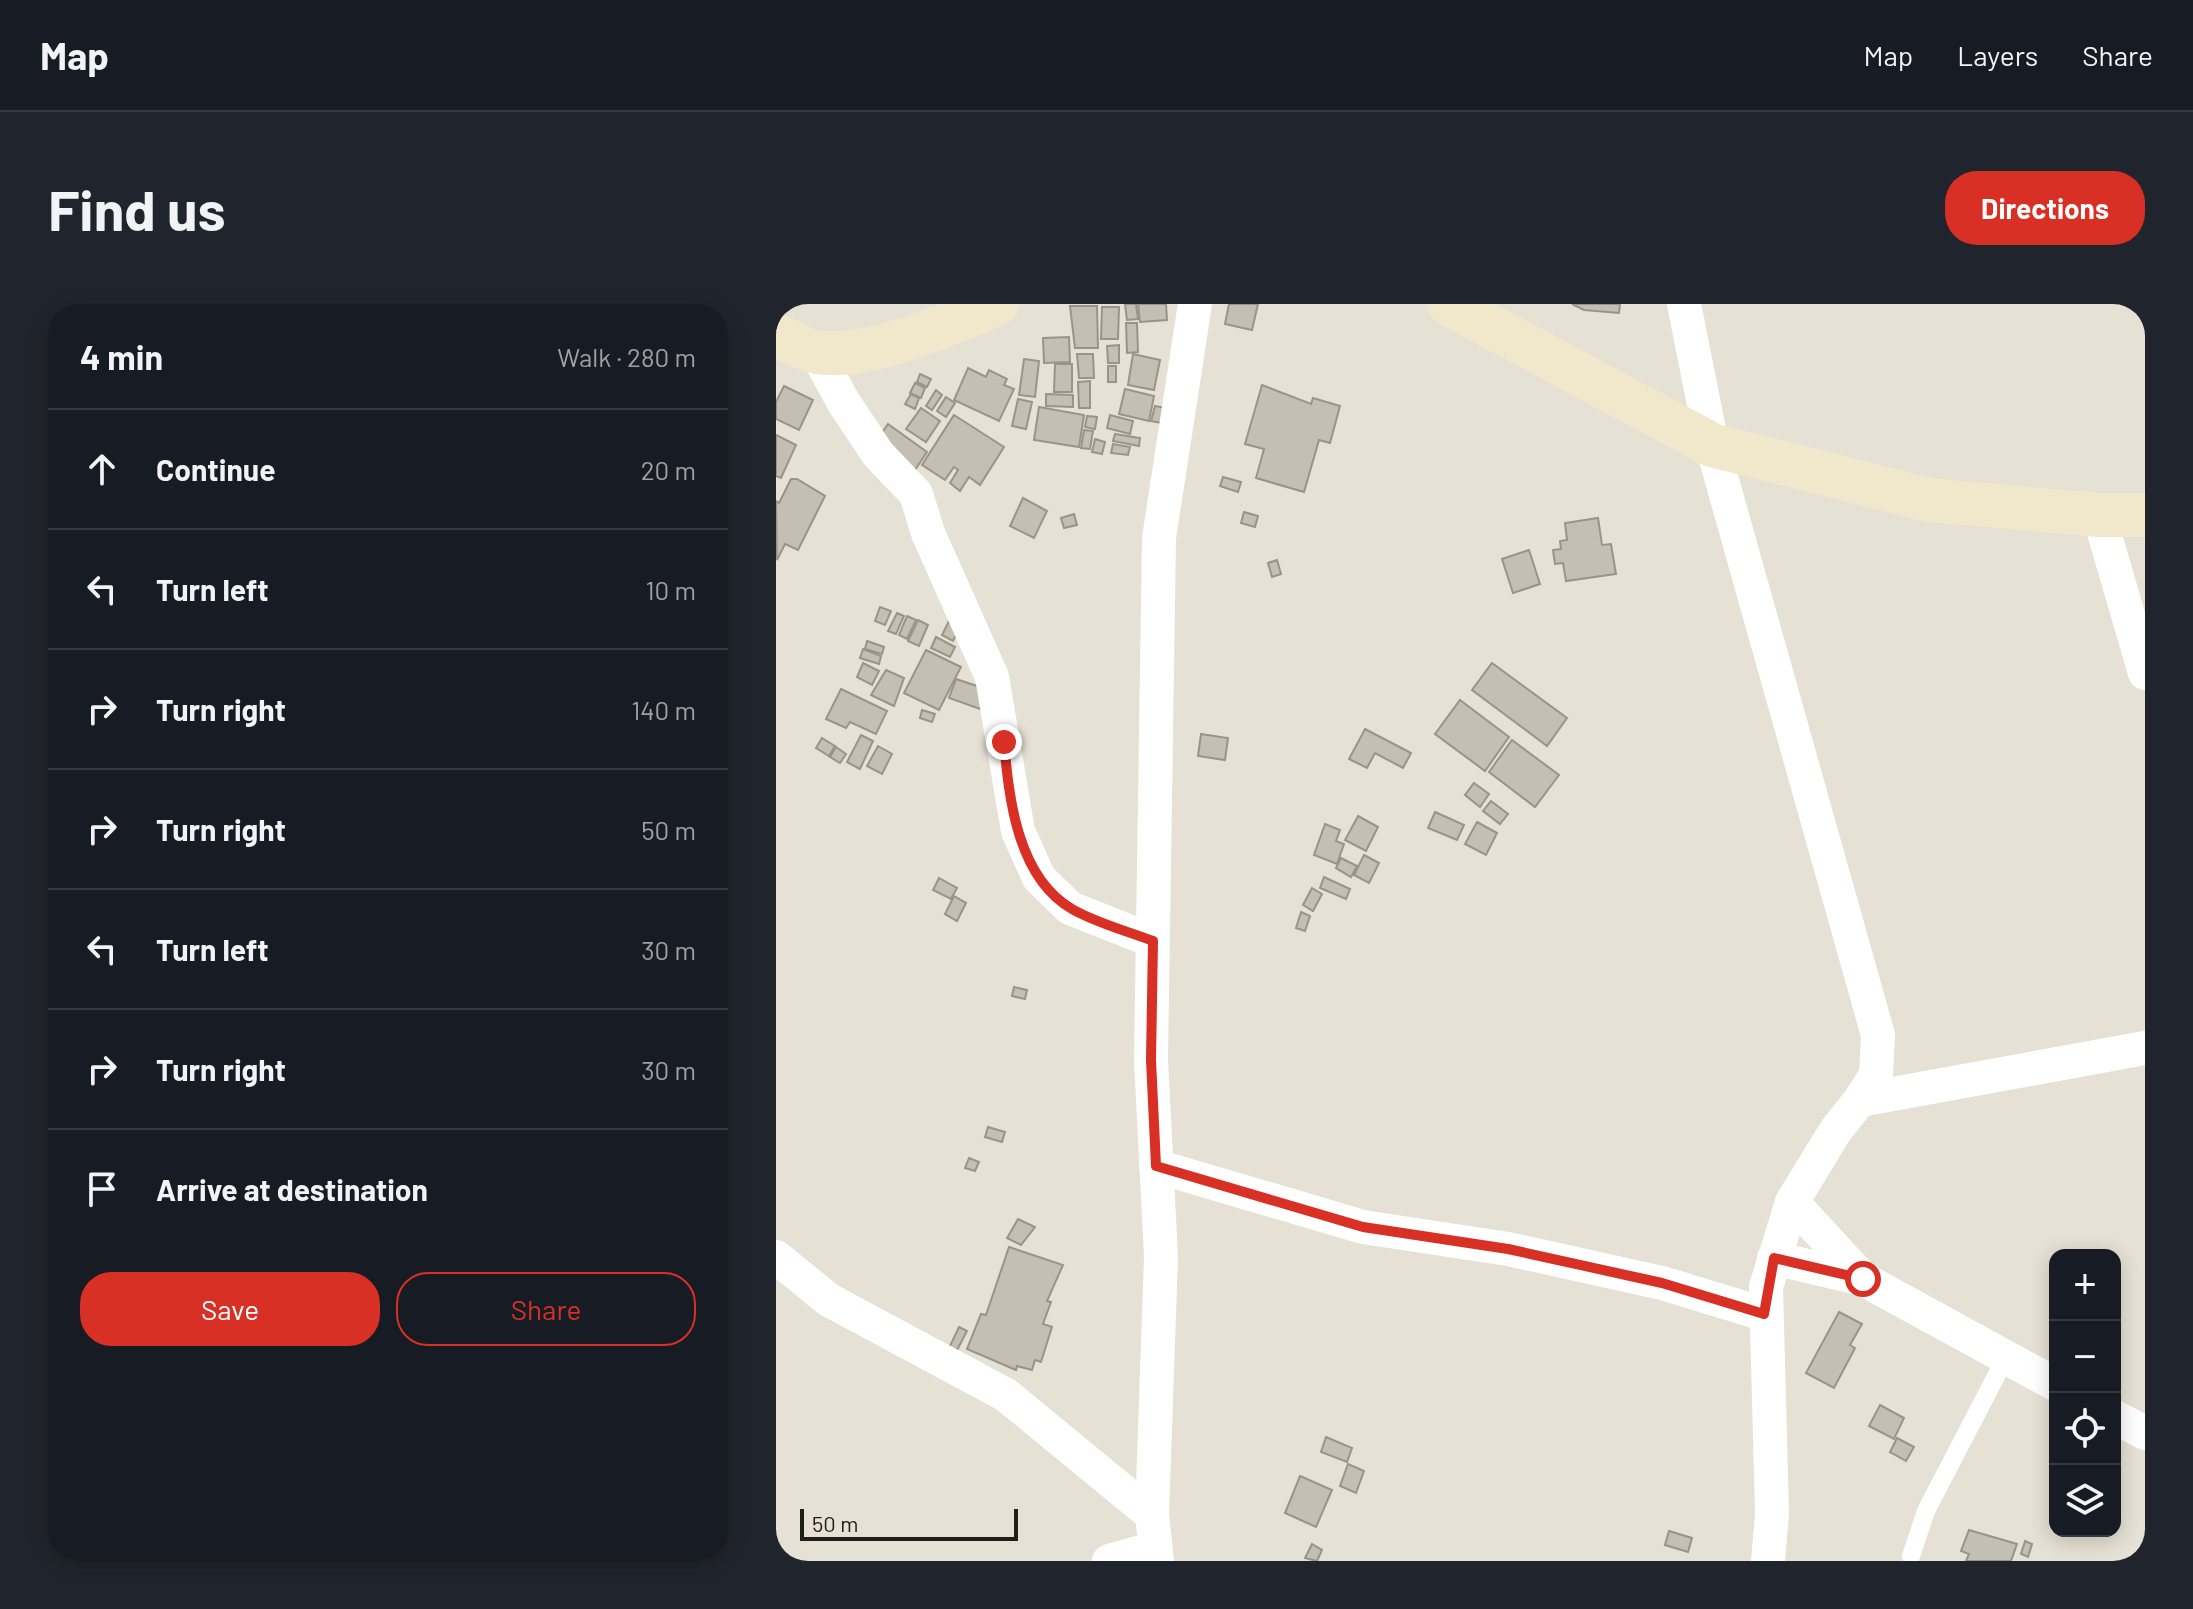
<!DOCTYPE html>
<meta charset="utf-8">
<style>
body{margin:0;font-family:Barlow,sans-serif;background:#20242c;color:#f1f3f6}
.controls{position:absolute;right:24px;bottom:24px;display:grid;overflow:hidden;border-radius:16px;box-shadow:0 4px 20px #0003}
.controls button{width:72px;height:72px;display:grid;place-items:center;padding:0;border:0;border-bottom:2px solid #363941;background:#171b24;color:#f1f3f6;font:40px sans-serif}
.scale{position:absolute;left:24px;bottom:20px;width:218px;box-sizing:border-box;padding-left:8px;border:4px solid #1f1e19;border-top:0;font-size:22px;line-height:28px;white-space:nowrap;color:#1f1e19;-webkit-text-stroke:6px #e5e1d4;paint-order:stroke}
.stop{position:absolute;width:24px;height:24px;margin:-18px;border:6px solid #d93025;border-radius:50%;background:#fff}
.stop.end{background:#d93025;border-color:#fff;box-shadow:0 2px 8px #0008}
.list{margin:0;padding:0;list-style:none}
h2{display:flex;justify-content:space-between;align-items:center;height:104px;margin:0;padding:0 32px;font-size:34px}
h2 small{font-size:26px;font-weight:400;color:#9ea1a6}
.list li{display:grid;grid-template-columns:52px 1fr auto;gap:24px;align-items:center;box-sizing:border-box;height:120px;padding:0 32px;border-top:2px solid #363941}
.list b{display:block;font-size:30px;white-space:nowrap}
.list em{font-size:26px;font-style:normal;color:#9ea1a6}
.actions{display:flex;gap:16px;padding:24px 32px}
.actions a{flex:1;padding:18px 0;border:2px solid #d93025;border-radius:32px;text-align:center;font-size:28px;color:#d93025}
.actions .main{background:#d93025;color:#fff}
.icon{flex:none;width:44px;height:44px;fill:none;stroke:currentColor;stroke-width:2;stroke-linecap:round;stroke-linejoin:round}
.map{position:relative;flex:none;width:1369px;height:1257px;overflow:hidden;border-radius:32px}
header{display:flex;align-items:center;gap:48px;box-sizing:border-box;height:112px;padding:0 40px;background:#171b24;border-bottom:2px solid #363941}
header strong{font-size:38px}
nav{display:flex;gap:44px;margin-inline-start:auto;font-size:28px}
.intro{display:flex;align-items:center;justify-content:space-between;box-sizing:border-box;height:192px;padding:0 48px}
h1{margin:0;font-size:56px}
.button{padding:20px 36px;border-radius:32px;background:#d93025;color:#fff;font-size:28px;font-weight:700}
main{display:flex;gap:48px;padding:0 48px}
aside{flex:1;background:#171b24;border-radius:32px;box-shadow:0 4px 20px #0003}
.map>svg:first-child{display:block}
</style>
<header>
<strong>Map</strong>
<nav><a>Map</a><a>Layers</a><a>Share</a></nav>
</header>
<div class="intro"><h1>Find us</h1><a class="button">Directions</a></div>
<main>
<aside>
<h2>4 min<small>Walk · 280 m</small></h2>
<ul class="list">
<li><svg class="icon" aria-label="ahead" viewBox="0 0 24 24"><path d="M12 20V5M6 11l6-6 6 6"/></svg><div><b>Continue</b></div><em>20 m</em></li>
<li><svg class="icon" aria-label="left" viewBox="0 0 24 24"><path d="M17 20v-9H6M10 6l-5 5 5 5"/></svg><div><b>Turn left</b></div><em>10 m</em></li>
<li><svg class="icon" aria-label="right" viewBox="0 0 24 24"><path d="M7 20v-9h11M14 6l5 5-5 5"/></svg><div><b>Turn right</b></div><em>140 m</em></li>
<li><svg class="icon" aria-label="right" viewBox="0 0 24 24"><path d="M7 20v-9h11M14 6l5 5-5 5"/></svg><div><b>Turn right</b></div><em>50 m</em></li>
<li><svg class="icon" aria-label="left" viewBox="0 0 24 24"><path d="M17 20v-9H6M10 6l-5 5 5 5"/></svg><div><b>Turn left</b></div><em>30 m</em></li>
<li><svg class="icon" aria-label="right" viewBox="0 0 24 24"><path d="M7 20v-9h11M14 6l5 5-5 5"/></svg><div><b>Turn right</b></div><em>30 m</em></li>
<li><svg class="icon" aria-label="arrive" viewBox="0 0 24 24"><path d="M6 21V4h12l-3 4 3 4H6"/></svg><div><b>Arrive at destination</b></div></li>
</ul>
<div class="actions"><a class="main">Save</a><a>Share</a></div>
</aside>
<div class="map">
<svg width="1369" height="1257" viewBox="0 0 1369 1257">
<rect width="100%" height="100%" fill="#e5e1d4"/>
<g fill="#c3bfb2" stroke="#989488" stroke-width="2">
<path d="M349,0h11l2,15 -11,1z"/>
<path d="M362,0h28l1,16 -27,2z"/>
<path d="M453,0h29l-6,26 -27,-6z"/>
<path d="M796,0h48l-1,9 -35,-3z"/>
<path d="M294,2h27l1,42h-23z"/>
<path d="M326,3h17l-1,32h-17z"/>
<path d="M350,19h11l1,29 -11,1z"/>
<path d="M293,33l1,25 -26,1 -1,-25z"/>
<path d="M343,41v18h-11l-1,-17z"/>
<path d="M301,50h16l1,24h-15z"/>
<path d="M357,50l27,6 -6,30 -26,-5z"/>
<path d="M248,55l15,2 -4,36 -16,-2z"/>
<path d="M279,60h17v28h-18z"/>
<rect x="332" y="62" width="8" height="16"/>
<path d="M192,64l18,9 3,-7 18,9 -3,6 10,4 -15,32 -45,-21z"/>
<path d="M144,70l11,5 -4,8 -10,-5z"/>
<path d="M314,77v27h-11l-1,-26z"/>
<path d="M139,79l10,5 -4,10 -11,-5z"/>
<path d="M486,81l49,19 2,-6 27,8 -10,37 -11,-3 -15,52 -48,-14 8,-29 -19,-5z"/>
<path d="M8,82l29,14 -14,30 -23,-11v-17z"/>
<path d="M349,85l29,7 -5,25 -30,-7z"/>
<path d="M160,86l6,5 -10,15 -6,-4z"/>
<path d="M135,90l8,4 -4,11 -10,-5z"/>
<path d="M270,90l27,1v12l-27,-1z"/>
<path d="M170,93l9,6 -9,14 -9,-6z"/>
<path d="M242,95l14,3 -6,27 -14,-3z"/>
<path d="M379,102l11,2 -4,15 -11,-2z"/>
<path d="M263,103l45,8 -5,32 -45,-7z"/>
<path d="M145,104l19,13 -14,21 -20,-13z"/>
<path d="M178,111l50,32 -24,38 -11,-8 -9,14 -10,-8 8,-13 -4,-3 -9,13 -23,-15z"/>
<path d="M334,111l23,6 -3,13 -23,-6z"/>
<path d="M311,112l10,1 -2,12 -10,-2z"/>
<path d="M112,120l39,28 -12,18 -39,-28z"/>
<path d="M308,126l9,1 -3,18 -9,-1z"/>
<path d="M339,130l25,4 -1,8 -26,-5z"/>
<path d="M0,131l20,10 -15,33 -5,-2z"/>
<path d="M319,135l10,3 -3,12 -10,-2z"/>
<path d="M337,140l17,3 -2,8 -17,-2z"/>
<path d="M447,173l18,5 -3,10 -18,-6z"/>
<path d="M15,175h6l28,17 -27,54 -13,-6 -8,16 -1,-59 3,2z"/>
<path d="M247,194l24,13 -13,27 -24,-12z"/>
<path d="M468,208l14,4 -3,11 -14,-4z"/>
<path d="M298,210l3,11 -13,3 -3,-10z"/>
<path d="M822,214l4,27 9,-1 5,30 -50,7 -3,-18 -8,1 -2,-14 8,-1 -1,-8 7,-1 -2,-17z"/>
<path d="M753,246l11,34 -27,9 -11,-34z"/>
<path d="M501,256l4,14 -9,3 -4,-14z"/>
<path d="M104,303l11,4 -6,14 -10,-4z"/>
<path d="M121,309l7,3 -8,18 -8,-3z"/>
<path d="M131,312l9,4 -9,19 -8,-4z"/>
<path d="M142,316l10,5 -9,21 -11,-5z"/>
<path d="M173,317l9,10 -5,10 -11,-6z"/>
<path d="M160,333l19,10 -5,10 -19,-9z"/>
<path d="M91,337l17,6 -2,7 -17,-5z"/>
<path d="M87,345l18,7 -2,8 -19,-6z"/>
<path d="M150,346l35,17 -22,43 -35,-17z"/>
<path d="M87,359l16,8 -7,14 -15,-8z"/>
<path d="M716,359l75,55 -20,28 -75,-56z"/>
<path d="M110,366l18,8 -10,28 -23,-11z"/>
<path d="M180,375l33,11 -6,20 -34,-12z"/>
<path d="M65,385l46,22 -11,23 -26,-12 -4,6 -20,-9z"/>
<path d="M684,396l49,37 -24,34 -50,-37z"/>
<path d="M146,406l13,4 -3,8 -12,-4z"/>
<path d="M589,425l46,24 -8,15 -28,-15 -8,15 -18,-9z"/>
<path d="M425,430l27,4 -3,22 -27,-4z"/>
<path d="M85,431l12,6 -13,28 -13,-7z"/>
<path d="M46,434l13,8 -6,10 -13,-8z"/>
<path d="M736,436l47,35 -24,32 -46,-35z"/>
<path d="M102,442l14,8 -10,20 -15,-8z"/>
<path d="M60,443l10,7 -6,9 -10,-6z"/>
<path d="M698,479l15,11 -9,13 -15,-12z"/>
<path d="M715,497l17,13 -8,10 -17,-13z"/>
<path d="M659,508l29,13 -7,15 -29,-12z"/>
<path d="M582,512l20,11 -12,24 -21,-11z"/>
<path d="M701,518l20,11 -11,22 -21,-11z"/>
<path d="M549,520l15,6 -4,11 8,3 -7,20 -23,-9z"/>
<path d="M588,551l15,8 -10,20 -15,-8z"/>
<path d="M565,554l16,8 -6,11 -15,-9z"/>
<path d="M548,573l26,12 -4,10 -26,-11z"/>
<path d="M163,574l18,10 -6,11 -18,-9z"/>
<path d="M536,584l10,6 -9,17 -10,-6z"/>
<path d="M178,592l12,7 -9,18 -12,-7z"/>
<path d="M525,608l9,4 -5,15 -9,-3z"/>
<path d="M238,683l13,3 -2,9 -13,-3z"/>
<path d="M212,823l17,5 -3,10 -17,-5z"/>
<path d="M193,854l10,4 -4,9 -10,-3z"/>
<path d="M242,915l17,8 -14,18 -14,-7z"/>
<path d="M233,943l54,18 -16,36 4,1 -8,22 9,3 -11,35 -6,-2 -3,10 -15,-4 -1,4 -49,-21 14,-35 5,1z"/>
<path d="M1063,1008l23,12 -12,21 5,3 -21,40 -28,-15z"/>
<path d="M183,1023l8,4 -11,21 -7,-4z"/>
<path d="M1104,1101l24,13 -10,21 -25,-13z"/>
<path d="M550,1133l26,11 -5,14 -26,-10z"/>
<path d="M1121,1134l17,9 -8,14 -16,-9z"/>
<path d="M572,1160l16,7 -8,22 -16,-7z"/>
<path d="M524,1172l32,14 -16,37 -31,-14z"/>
<path d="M1193,1226l48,14 -6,17h-45l3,-7 -8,-3z"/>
<path d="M893,1227l23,7 -4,14 -23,-7z"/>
<path d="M1249,1237l7,3 -4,13 -7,-3z"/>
<path d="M536,1240l10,6 -5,11 -12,-3z"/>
</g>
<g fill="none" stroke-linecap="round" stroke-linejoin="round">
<path stroke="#fff" stroke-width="18" d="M1135,1252l15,-45 80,-154"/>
<g stroke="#fff" stroke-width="34">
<path d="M908,0l28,141 166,590 -2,40 -16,25"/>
<path d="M40,48l28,51 34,51 38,40 12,39 64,144 26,154 21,47 31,30 83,33"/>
<path d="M1323,211l46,158"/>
<path d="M380,862l207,61 145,22 154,34 102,31"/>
<path d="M1016,898l71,77"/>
<path d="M0,953l53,43 177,95 146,120"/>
<path d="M998,954l89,21 192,105"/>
<path d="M1339,1113l30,16"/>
<path d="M333,1257l46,-13"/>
<path d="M381,1257l-5,-46 9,-258 -10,-197 8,-522 36,-234"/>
<path d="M992,1257l4,-47 -6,-227 26,-85 44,-72 24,-30 285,-52"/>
</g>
<g stroke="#f1e7ca" stroke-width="44">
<path d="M673,0l263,141 217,55 170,15h46"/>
<path d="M0,31c12,5 27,15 41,17 52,8 132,-28 180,-48"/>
</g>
</g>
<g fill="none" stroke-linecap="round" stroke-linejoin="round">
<path stroke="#d93025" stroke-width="10" d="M228,438c5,56 13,135 68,167 24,14 55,22 81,32l-2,119 5,106 207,61 145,22 154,34 102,31 10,-56 89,21"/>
</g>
</svg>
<div class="controls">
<button>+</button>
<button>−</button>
<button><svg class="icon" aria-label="locate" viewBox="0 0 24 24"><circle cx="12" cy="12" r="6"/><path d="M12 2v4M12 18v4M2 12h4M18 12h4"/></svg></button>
<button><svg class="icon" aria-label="layers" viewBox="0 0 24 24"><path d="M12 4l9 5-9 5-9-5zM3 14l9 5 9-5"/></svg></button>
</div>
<div class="scale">50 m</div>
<div class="stop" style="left:1087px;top:975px"></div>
<div class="stop end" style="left:228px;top:438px"></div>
</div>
</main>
